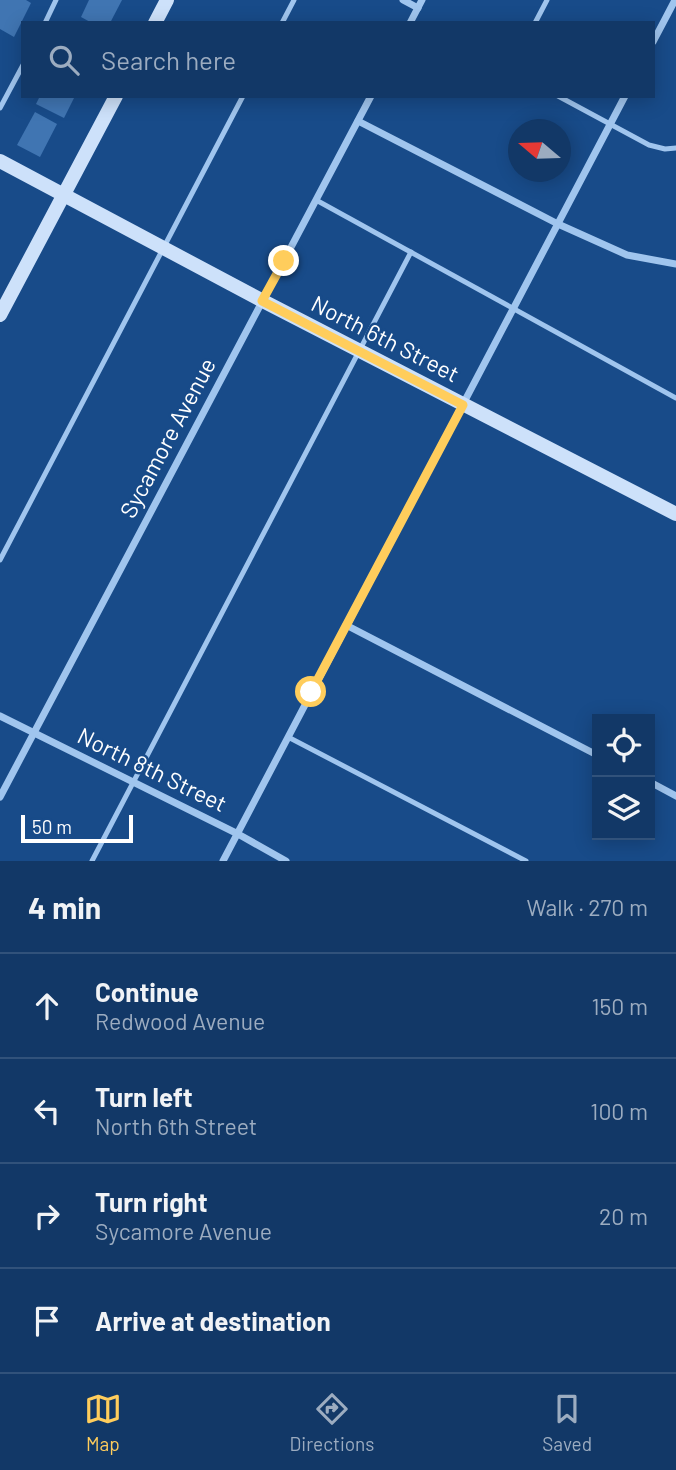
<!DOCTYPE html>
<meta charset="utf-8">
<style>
body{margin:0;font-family:Barlow,sans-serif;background:#1f4370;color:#f1f3f6}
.controls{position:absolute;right:21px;bottom:21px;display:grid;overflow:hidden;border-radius:0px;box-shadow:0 4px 18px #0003}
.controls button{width:63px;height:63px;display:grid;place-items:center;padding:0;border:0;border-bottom:2px solid #31527b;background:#123867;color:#f1f3f6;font:35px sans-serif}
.compass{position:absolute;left:508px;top:119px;width:63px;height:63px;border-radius:50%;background:#123867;box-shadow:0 4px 18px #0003;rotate:289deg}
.scale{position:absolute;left:21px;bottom:18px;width:112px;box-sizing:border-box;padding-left:7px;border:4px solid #fff;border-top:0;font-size:19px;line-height:24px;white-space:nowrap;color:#fff;-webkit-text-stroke:5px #184b89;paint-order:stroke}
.stop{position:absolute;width:21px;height:21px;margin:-16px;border:5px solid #ffcd5c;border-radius:50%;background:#fff}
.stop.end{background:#ffcd5c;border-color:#fff;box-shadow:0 2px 7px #0008}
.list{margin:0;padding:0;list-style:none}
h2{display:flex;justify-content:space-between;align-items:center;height:91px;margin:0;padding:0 28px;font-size:30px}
h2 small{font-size:23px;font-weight:400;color:#9cacc0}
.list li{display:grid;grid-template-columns:46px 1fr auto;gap:21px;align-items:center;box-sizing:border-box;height:105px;padding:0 28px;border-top:2px solid #31527b}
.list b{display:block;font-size:26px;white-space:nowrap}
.list p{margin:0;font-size:23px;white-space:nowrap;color:#9cacc0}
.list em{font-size:23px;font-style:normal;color:#9cacc0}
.icon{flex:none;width:38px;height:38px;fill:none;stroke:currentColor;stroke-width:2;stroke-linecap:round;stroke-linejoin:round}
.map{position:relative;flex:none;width:676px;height:861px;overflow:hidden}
.search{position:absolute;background:#123867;box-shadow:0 4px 18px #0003;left:21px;right:21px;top:21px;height:77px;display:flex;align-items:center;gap:18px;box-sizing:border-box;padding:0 24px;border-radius:0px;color:#9cacc0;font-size:26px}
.sheet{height:511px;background:#123867}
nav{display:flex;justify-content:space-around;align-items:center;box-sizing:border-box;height:98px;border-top:2px solid #31527b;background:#123867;font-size:19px;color:#9cacc0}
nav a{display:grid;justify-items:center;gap:4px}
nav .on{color:#ffcd5c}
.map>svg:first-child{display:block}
</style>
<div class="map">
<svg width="676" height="861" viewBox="0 0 676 861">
<rect width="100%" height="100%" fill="#184b89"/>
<g fill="#4075b2">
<path d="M0,0h26l5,3 -17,34 -14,-8z"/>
<path d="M89,0h33l-12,23h-18l-11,-6z"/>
<path d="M40,96h35l-11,22 -28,-14z"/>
<path d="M35,112l22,12 -17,33 -23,-12z"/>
</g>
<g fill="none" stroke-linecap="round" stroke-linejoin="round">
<g stroke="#a0c5ee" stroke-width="5">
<path d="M45,23l11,-23"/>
<path d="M282,23l12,-23"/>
<path d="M535,23l12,-23"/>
<path d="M558,96l91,49 16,4 11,-1"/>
<path d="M0,108l23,-43"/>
<path d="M316,200l360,198"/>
<path d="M0,560l243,-464"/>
<path d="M288,737l238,124"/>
<path d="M92,861l319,-609"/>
</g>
<g stroke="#a0c5ee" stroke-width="7">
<path d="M403,0l15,8"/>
<path d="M410,23l12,-23"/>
<path d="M653,42l22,-42"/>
<path d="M358,121l200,103 69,31 49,9"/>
<path d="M346,625l251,130"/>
<path d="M0,716l238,118 48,27"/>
<path d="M650,782l26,14"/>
<path d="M0,797l371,-701"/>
<path d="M223,861l402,-765"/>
</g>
<g stroke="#cde1fa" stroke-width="14">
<path d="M155,23l12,-23"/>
<path d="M0,161l263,140 413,213"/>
<path d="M0,315l116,-219"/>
</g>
</g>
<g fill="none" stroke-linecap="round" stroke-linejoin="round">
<path stroke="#ffcd5c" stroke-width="9" d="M284,261l-22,40 201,104 -152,287"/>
</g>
<g text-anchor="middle" stroke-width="5" stroke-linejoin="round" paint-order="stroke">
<g font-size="23" fill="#fff" stroke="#184b89">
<text transform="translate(385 339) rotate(27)" y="8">North 6th Street</text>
<text transform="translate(168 438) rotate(-62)" y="8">Sycamore Avenue</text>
<text transform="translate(152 770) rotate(26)" y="8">North 8th Street</text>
</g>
</g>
</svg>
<div class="controls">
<button><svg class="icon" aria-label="locate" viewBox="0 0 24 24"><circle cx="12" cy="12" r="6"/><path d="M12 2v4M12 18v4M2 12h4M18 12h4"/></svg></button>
<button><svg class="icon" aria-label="layers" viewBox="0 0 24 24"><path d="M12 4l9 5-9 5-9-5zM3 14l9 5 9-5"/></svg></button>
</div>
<svg class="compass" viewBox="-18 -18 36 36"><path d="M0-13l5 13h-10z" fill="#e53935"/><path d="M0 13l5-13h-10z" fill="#9cacc0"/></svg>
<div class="scale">50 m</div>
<div class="stop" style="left:311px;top:692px"></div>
<div class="stop end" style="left:284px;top:261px"></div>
<div class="search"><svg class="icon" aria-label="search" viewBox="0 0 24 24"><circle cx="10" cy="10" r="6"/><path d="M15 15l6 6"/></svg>Search here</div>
</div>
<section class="sheet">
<h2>4 min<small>Walk · 270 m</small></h2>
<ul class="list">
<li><svg class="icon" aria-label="ahead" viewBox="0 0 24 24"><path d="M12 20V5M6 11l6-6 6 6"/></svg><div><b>Continue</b><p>Redwood Avenue</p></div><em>150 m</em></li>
<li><svg class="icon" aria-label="left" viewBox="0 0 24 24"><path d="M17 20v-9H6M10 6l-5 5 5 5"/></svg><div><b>Turn left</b><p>North 6th Street</p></div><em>100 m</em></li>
<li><svg class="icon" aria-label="right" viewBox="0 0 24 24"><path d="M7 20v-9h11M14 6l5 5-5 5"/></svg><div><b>Turn right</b><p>Sycamore Avenue</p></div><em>20 m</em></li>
<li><svg class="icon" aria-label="arrive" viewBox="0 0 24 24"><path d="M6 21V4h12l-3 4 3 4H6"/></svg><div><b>Arrive at destination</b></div></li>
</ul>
</section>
<nav>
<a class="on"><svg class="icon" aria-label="map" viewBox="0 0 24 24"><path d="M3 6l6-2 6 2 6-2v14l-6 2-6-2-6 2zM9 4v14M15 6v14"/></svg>Map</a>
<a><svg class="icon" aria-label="directions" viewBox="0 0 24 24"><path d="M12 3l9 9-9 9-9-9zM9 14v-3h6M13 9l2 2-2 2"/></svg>Directions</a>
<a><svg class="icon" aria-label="saved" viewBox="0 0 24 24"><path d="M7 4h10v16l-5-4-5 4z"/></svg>Saved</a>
</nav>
